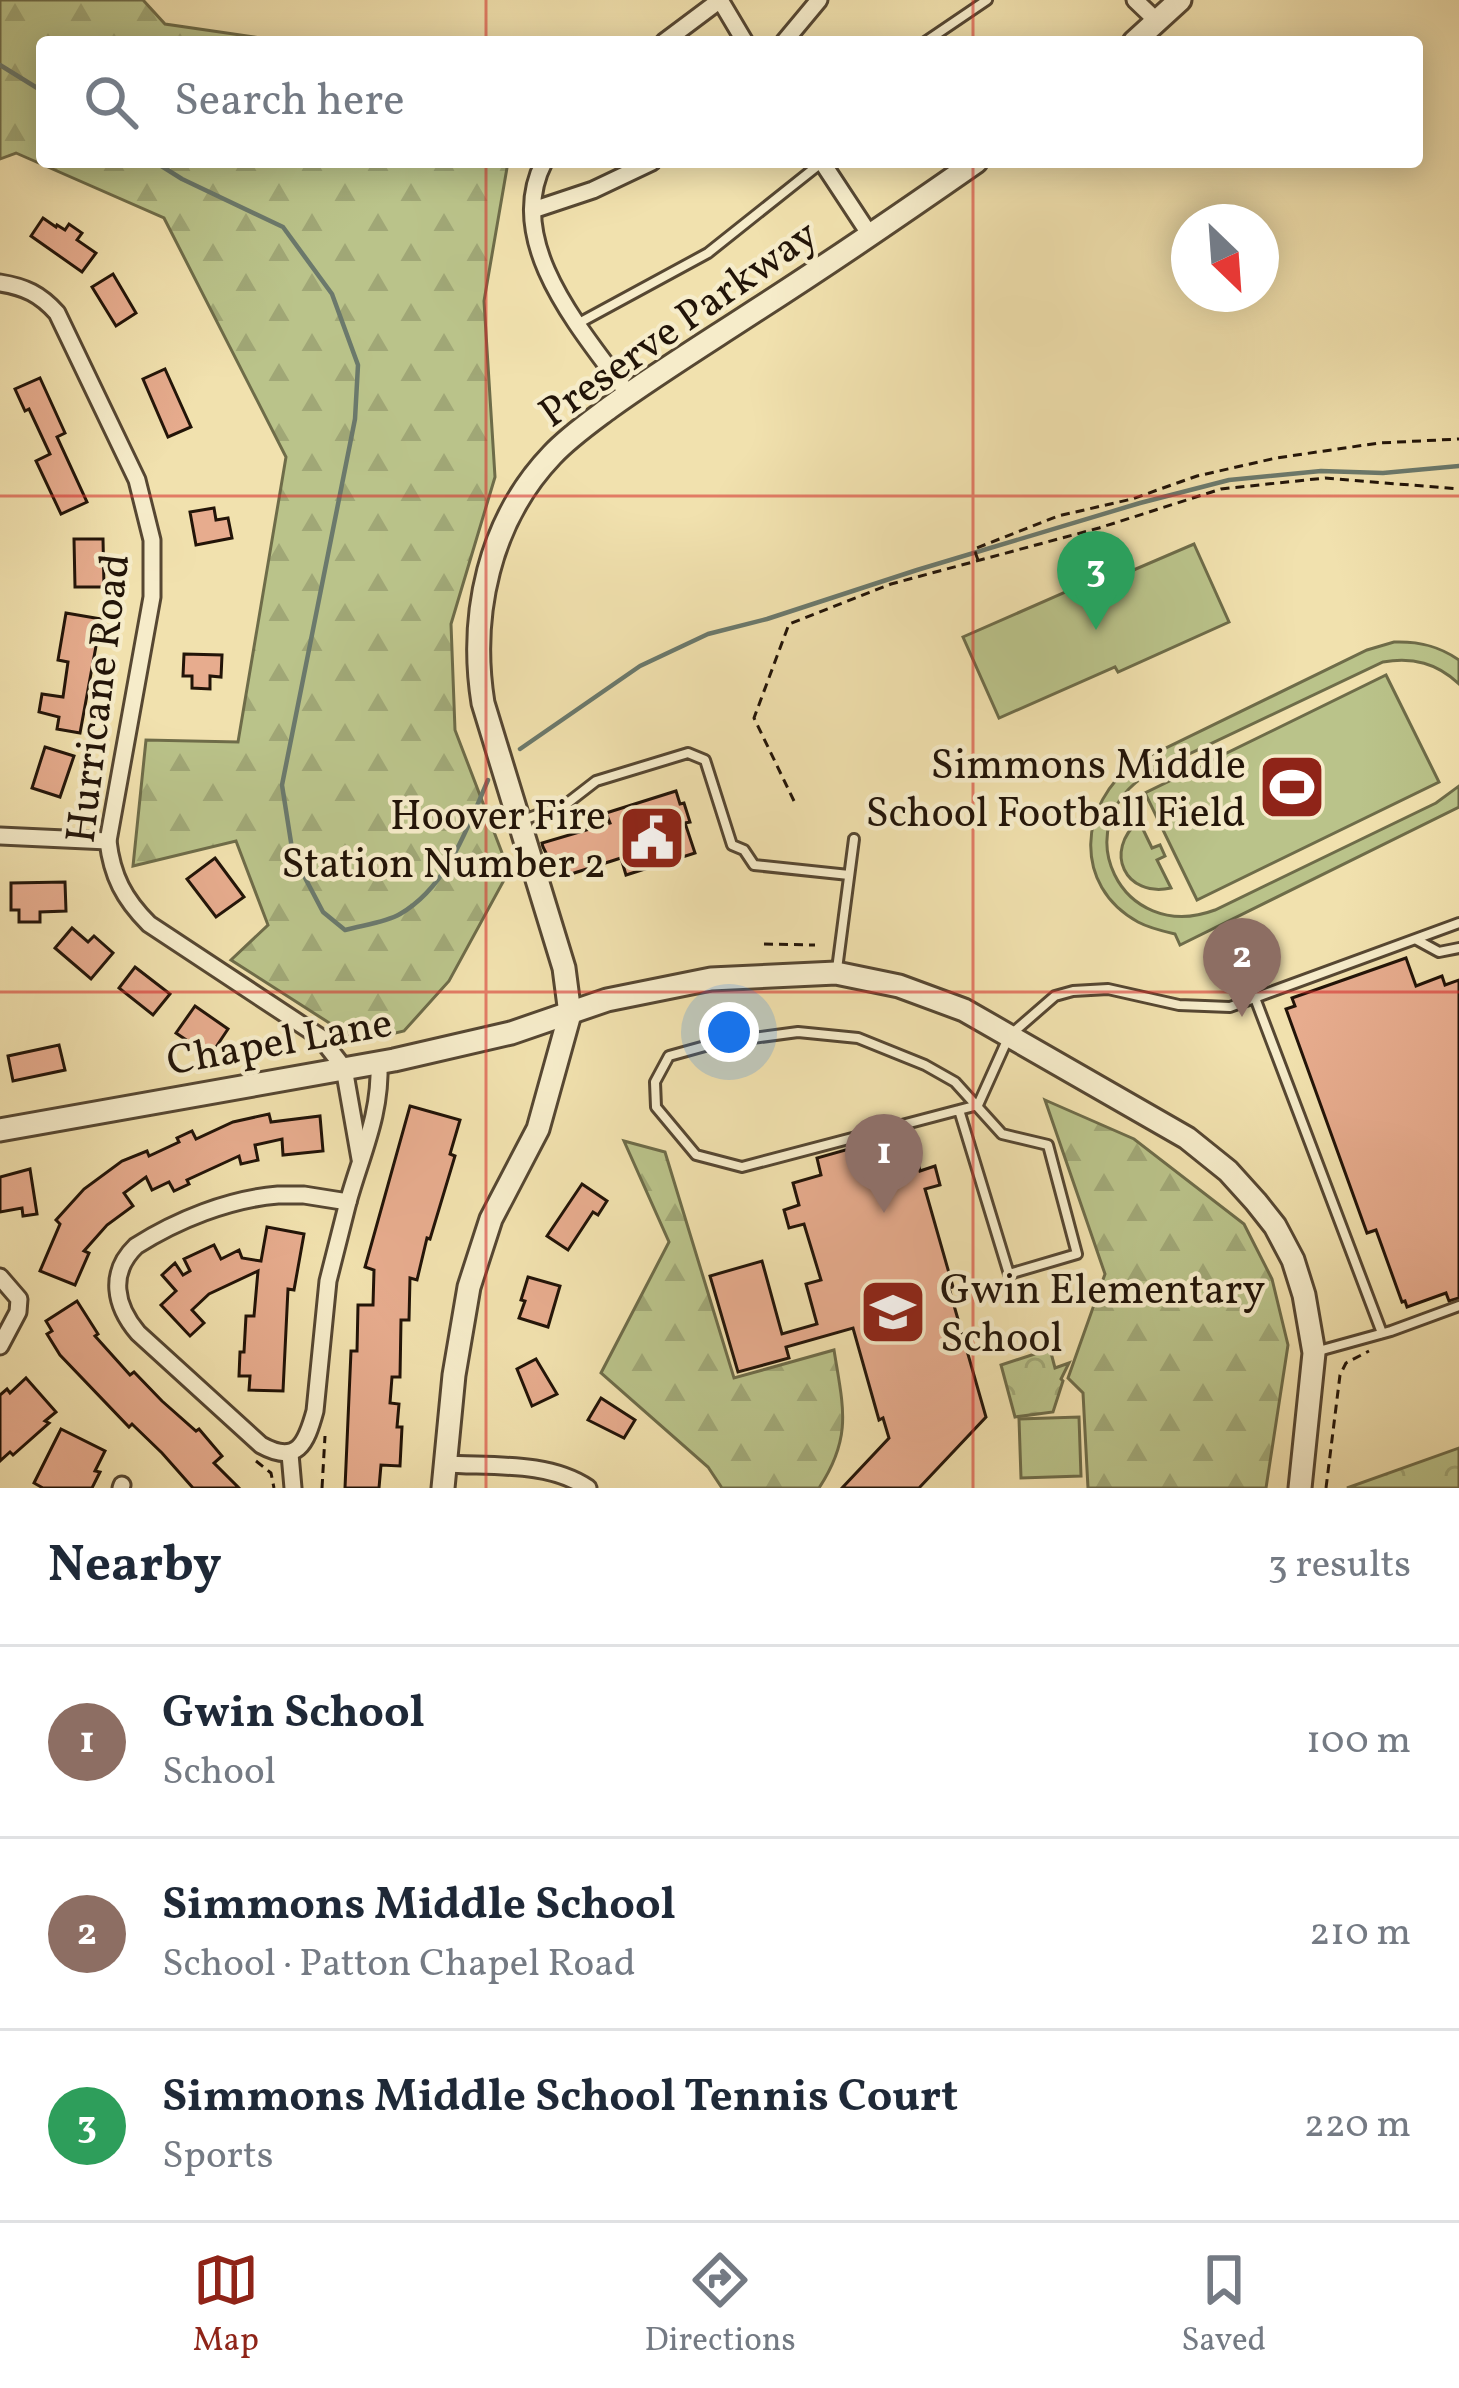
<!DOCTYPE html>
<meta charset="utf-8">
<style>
body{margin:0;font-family:Vollkorn,serif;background:#f6f6f7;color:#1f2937}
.compass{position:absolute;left:1171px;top:204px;width:108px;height:108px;border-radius:50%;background:#fff;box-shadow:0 6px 30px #0003;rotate:155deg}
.you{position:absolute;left:729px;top:1032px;width:42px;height:42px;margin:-30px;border:9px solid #fff;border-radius:50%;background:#1a73e8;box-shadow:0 0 0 18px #1a73e833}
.badge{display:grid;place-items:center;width:78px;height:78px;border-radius:50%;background:#8f2418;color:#fff;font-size:39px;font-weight:700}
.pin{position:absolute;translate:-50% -99px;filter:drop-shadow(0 3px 6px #0008)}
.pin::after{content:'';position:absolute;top:63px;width:42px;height:36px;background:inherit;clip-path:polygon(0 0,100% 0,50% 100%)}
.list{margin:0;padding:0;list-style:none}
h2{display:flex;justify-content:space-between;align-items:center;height:156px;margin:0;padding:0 48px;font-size:51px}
h2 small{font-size:39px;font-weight:400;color:#747a83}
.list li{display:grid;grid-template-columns:78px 1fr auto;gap:36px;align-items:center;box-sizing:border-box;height:192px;padding:0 48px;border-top:3px solid #e0e1e3}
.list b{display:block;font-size:45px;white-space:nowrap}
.list p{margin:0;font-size:39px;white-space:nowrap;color:#747a83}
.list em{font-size:39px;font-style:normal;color:#747a83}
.icon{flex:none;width:66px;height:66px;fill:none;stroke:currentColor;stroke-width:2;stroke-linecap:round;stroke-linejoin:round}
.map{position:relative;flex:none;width:1459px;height:1488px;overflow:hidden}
.search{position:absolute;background:#fff;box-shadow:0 6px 30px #0003;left:36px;right:36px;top:36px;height:132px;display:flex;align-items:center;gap:30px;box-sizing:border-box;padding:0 42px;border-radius:12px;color:#747a83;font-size:45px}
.sheet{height:732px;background:#fff}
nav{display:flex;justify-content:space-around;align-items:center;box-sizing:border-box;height:168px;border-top:3px solid #e0e1e3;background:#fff;font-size:33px;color:#747a83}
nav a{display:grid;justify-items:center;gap:6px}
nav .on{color:#8f2418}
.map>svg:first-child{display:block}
</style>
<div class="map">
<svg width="1459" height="1488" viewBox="0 0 1459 1488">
<defs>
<pattern id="forest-firs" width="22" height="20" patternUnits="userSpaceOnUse" patternTransform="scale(3)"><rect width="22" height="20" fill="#bac38a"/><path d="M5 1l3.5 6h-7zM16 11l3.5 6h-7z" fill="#a0a776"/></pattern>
<pattern id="park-crowns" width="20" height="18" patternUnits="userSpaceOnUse" patternTransform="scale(3)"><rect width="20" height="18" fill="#bac38a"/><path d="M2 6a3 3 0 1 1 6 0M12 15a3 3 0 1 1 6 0" fill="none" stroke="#a0a776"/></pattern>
</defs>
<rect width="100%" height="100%" fill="#f1e1ae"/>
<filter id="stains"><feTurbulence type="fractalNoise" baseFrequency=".00167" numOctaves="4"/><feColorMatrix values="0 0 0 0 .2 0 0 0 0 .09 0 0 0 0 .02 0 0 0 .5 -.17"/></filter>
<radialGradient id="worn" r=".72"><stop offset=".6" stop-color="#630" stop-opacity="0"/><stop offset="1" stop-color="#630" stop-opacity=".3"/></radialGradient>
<g fill="url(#forest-firs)" stroke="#6e6c49" stroke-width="3">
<path d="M0,0h143l22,24 124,18h-247v120h466l-24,139 11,176 -44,147 4,106 54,141 -60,110 -45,50 -45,11 -128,-82 37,-35 -32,-84 -103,25 13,-126 92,2 48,-285 -122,-239 -148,-65 -16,6z"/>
<path d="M1045,1100l89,39 110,85 28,55 16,66 -22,143h-178l-5,-95 -15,-15 37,-104z"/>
<path d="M624,1141l41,11 69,226 100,-28c9,57 19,86 -15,138h-97l-14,-21 -107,-94 68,-131z"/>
</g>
<g fill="url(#park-crowns)" stroke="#6e6c49" stroke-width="3">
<path d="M1050,1349l5,19 14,-5 -8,16 2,2 -10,31 -38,5 -14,-52z"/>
<path d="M1459,1448v40h-112z"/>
</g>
<g fill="#bac38a" stroke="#6e6c49" stroke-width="3">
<path d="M1194,544l35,78 -111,50 -3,-5 -116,51 -36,-81 114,-50 3,6z"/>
<path d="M1394,642c25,-1 45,4 65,18v24c-22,-21 -46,-27 -76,-22l-234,111c-86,53 -28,172 66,137l221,-107 23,-17v21l-279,138 -5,-11c-13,-3 -26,-6 -37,-12 -66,-36 -59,-119 -3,-159l232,-113z"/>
<path d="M1386,675l53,107 -242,118 -52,-107z"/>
<path d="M1139,821l13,27 8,-3 5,11 -8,4 14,28c-46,10 -68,-37 -32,-67z"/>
<path d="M1079,1417l2,59 -60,2 -2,-59z"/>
</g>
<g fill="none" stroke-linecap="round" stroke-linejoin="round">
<g stroke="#6b796c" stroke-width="4.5">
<path d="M0,65l42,26"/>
<path d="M155,162l27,17 101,48 49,67 26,71 -3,54 -73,366 11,70 30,57 22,18c17,-5 40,-7 55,-16 48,-28 67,-86 88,-134"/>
<path d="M520,749l120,-83 68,-32 59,-15 150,-49 223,-67 89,-23 92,-9 62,2 76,-7"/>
</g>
</g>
<g fill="#e7ac8e" stroke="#221408" stroke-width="3">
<path d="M43,218l13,9 1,-2 8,5 4,-6 13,9 -5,7 19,13 -14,19 -51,-36z"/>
<path d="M113,274l23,39 -20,13 -24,-39z"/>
<path d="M165,369l26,58 -23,10 -25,-58z"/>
<path d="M40,378l25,55 -8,4 30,65 -26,12 -25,-53 14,-7 -21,-45 -4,2 -10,-22z"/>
<path d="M214,508l2,12 12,-2 4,20 -36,7 -6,-33z"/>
<path d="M74,539h29l1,48h-29z"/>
<path d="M66,613l35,6 -21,114 -23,-4 2,-12 -20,-5 3,-18 21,3 5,-35 -10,-2z"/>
<path d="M184,654l38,1 -1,22 -11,-1v13l-18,-1v-12h-9z"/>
<path d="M45,747l29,9 -14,41 -28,-9z"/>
<path d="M676,791l4,13 4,-1 6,19 -5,1 10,30 -69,22 -5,-17 -53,17 -21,-20 -4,-8 -1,-4 68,-20 -4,-10z"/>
<path d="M215,858l29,39 -28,20 -29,-38z"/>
<path d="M65,882l1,29 -26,1v10h-21v-12h-8v-27z"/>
<path d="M72,928l16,14 6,-6 19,17 -22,26 -36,-31z"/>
<path d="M1406,958l10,28 26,-10 3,9 14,-5v318l-10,3 -3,-8 -39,14 -2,-6 -3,1 -26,-72 -9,3 -81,-224 9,-3 -3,-8z"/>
<path d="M135,967l35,27 -17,21 -34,-27z"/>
<path d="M195,1006l33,23 -18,27 -34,-23z"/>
<path d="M59,1045l6,25 -52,11 -5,-25z"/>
<path d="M410,1106l50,14 -10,34 5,2 -25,83 -3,-1 -10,42 -7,-2 -1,42h-8l-1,57h-8l-2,26 9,1 -2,23h5l-2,39 -19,-1 -2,23h-34l6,-137h6l1,-46h15l1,-35 -9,-3z"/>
<path d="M269,1114l2,8 49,-6 3,35 -40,4 -1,-16 -27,6 3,15 -17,4 -2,-8 -52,24 2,4 -15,7 -5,-9 -17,8 -6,-13 -22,16 9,13 -26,19 -23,26 5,2 -14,32 -35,-14 20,-47 -4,-4 28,-31 38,-28 25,-10 2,5 30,-14 -2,-4 15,-7 4,8 37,-17z"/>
<path d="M881,1143l4,14 29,-9 6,23 15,-5 5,19 -15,4 28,98 -4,1 37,129 -67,71h-77l47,-50 -6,-20 -4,2 -26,-92 -67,19 3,11 -51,14 -28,-96 52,-15 20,73 35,-10 -11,-40 15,-4 -17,-56 -15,4 -5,-18 15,-5 -6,-22 28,-8 -4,-17 46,-13 1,3z"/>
<path d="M30,1169l7,45 -14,2 -1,-8 -22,4v-35z"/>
<path d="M582,1184l25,17 -9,14 -5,-3 -25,38 -21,-14z"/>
<path d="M267,1227l37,7 -10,56 -6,-1 -5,102 -34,-1 1,-14h-11l1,-24h4l2,-36h8l4,-45 -49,23 -17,16 12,13 -14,13 -29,-31 15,-14 -14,-16 13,-12 8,12 7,-4 -6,-12 30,-14 7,14 18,-9 3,8 19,3z"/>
<path d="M528,1277l32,9 -12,41 -29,-9 6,-17 -4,-1z"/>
<path d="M77,1301l21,33 -3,2 35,39 4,-3 28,29 34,30 3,-2 23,27 -8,7 25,25h-46l-31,-35 -30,-29 -3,3 -69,-72 -13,-21 5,-3 -6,-10z"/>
<path d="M536,1359l21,35 -25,12 -15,-37z"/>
<path d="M26,1378l30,34 -11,9 4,2 -36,32 -3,-3 -10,9v-66l7,-6 3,4z"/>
<path d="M601,1398l34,22 -11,18 -36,-18z"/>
<path d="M61,1429l44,22 -10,20 5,1 -8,16h-49l-9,-5z"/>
</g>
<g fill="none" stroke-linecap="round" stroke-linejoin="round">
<defs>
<g id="service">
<path d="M925,42l62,-42"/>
<path d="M579,323l129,-70 113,-90"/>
<path d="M520,821l45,-16 31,-24 92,-28 17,7 27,85 12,5 10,15 95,10"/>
<path d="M1417,940l22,12 20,-4"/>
<path d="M837,969l17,-130"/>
<path d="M1255,998l127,335"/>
<path d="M978,1105l31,-69 46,-40 18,-5 35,-2 71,16 51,2 229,-84"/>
<path d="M959,1110l50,164 68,-20 -29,-109 -46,-11 -47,-52 -30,-17 -67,-27 -60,-6 -82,11 -47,13 -14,26 1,25 40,48 46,12 236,-62"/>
<path d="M1315,1352l76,-21 68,-25"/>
</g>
<g id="minor">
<path d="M720,0l25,42"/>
<path d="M1135,0l23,22"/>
<path d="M664,42l56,-42"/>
<path d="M784,42l35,-42"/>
<path d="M544,162c-42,81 40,171 84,232"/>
<path d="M822,162l48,73"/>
<path d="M533,210l60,-20 59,-28"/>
<path d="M0,283c25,4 40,11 57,30l80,167 15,60v57l-44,244c4,35 16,58 41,83l171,113 24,31 16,91"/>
<path d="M0,836l108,5"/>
<path d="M278,1195h26l44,7 -20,79 -13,130c-9,33 -18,54 -54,34l-123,-112c-23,-27 -30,-60 -2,-87 41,-26 93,-47 142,-51z"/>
<path d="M348,1202c14,-50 33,-87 31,-140"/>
<path d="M0,1277l19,22 -1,13 -18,34"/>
<path d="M290,1454l3,34"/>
<path d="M445,1464c47,3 103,-3 143,24"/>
<path d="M121,1488l1,-3"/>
</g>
<g id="tertiary">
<path d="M1134,42l46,-42"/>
<path d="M0,1130l394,-70 117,-27 96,-33 104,-21 125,-6 63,13 65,24 223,128 41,33 28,31 19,24 18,34 11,35 10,58 -14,135"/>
<path d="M443,1488l11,-113 15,-88 22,-68 47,-90 32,-115 -6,-46 -81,-265c-14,-88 6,-182 69,-248 17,-18 37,-32 57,-47 47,-34 97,-65 146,-97 75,-48 148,-98 221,-149"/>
</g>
</defs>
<use href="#service" stroke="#564732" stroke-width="14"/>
<use href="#minor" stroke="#564732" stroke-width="21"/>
<use href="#tertiary" stroke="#564732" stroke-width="27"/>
<g stroke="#221408" stroke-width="3" stroke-dasharray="9 6" stroke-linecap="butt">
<path d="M978,560l-4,-11 84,-33 74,-17 65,-23 79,-18 103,-15 80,-4"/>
<path d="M794,801l-40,-83 35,-94 102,-40 208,-56 122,-39 104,-11 134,11"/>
<path d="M764,944l51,1"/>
<path d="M256,1461l15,12 3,15"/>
<path d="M322,1488l3,-52"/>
<path d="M1326,1488l14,-113 6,-12 23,-12"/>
</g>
<use href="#service" stroke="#f6ecca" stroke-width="8"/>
<use href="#minor" stroke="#f6ecca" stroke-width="15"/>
<use href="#tertiary" stroke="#f6ecca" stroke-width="21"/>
</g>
<path fill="none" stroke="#d62828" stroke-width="3" stroke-opacity="0.55" d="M486,0v42M973,0v42M486,162v1326M973,162v1326M0,496h1459M0,992h1459"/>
<defs>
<symbol id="stadium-square" viewBox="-11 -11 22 22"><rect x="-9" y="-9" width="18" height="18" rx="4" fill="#8f2418" stroke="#f6ecca"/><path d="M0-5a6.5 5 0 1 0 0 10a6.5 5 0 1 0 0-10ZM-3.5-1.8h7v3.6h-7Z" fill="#fff"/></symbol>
<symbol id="civic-square" viewBox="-11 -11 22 22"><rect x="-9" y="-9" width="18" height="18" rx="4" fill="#8f2418" stroke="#f6ecca"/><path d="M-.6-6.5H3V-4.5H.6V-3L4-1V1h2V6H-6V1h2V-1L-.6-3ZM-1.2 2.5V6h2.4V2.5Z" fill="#fff"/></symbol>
<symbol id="school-square" viewBox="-11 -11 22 22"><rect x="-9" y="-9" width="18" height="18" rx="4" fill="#8f2418" stroke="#f6ecca"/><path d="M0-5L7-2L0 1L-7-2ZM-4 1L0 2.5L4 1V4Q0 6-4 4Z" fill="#fff"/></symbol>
</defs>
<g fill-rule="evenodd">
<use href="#stadium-square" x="1254" y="749" width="76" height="76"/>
<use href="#civic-square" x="614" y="800" width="76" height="76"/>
<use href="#school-square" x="855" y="1274" width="76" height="76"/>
</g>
<g text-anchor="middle" stroke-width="9" stroke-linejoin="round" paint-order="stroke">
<g font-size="42" fill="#221408" stroke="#f6ecca">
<text transform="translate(677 322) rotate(-35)" y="15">Preserve Parkway</text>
<text transform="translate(96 698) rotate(-83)" y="15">Hurricane Road</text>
<text transform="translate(279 1040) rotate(-10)" y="15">Chapel Lane</text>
</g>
<g font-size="42" fill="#221408" stroke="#f6ecca" text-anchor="end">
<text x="1246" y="778">Simmons Middle<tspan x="1246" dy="48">School Football Field</tspan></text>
<text x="606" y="829">Hoover Fire<tspan x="606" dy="48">Station Number 2</tspan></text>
<text x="940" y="1303" text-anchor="start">Gwin Elementary<tspan x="940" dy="48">School</tspan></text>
</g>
</g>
<rect width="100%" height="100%" filter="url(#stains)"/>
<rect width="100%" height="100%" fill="url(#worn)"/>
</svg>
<svg class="compass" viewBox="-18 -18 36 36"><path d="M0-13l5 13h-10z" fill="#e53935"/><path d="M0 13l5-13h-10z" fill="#747a83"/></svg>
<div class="you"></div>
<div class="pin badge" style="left:884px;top:1213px;background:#8d6e63">1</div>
<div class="pin badge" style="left:1242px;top:1017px;background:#8d6e63">2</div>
<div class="pin badge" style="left:1096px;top:630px;background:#2e9e5b">3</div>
<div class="search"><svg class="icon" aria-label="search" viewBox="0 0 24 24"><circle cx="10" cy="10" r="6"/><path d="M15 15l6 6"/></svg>Search here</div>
</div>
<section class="sheet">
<h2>Nearby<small>3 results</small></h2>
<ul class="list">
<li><span class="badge" style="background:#8d6e63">1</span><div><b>Gwin School</b><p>School</p></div><em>100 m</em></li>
<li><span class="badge" style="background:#8d6e63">2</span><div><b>Simmons Middle School</b><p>School · Patton Chapel Road</p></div><em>210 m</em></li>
<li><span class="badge" style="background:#2e9e5b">3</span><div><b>Simmons Middle School Tennis Court</b><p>Sports</p></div><em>220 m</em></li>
</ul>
</section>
<nav>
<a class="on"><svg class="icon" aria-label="map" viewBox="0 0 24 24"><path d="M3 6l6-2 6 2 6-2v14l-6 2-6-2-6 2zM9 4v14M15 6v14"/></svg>Map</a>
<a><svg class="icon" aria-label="directions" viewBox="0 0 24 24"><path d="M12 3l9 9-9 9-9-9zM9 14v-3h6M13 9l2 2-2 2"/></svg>Directions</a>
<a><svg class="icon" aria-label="saved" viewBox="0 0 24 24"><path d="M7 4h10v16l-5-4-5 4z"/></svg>Saved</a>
</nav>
